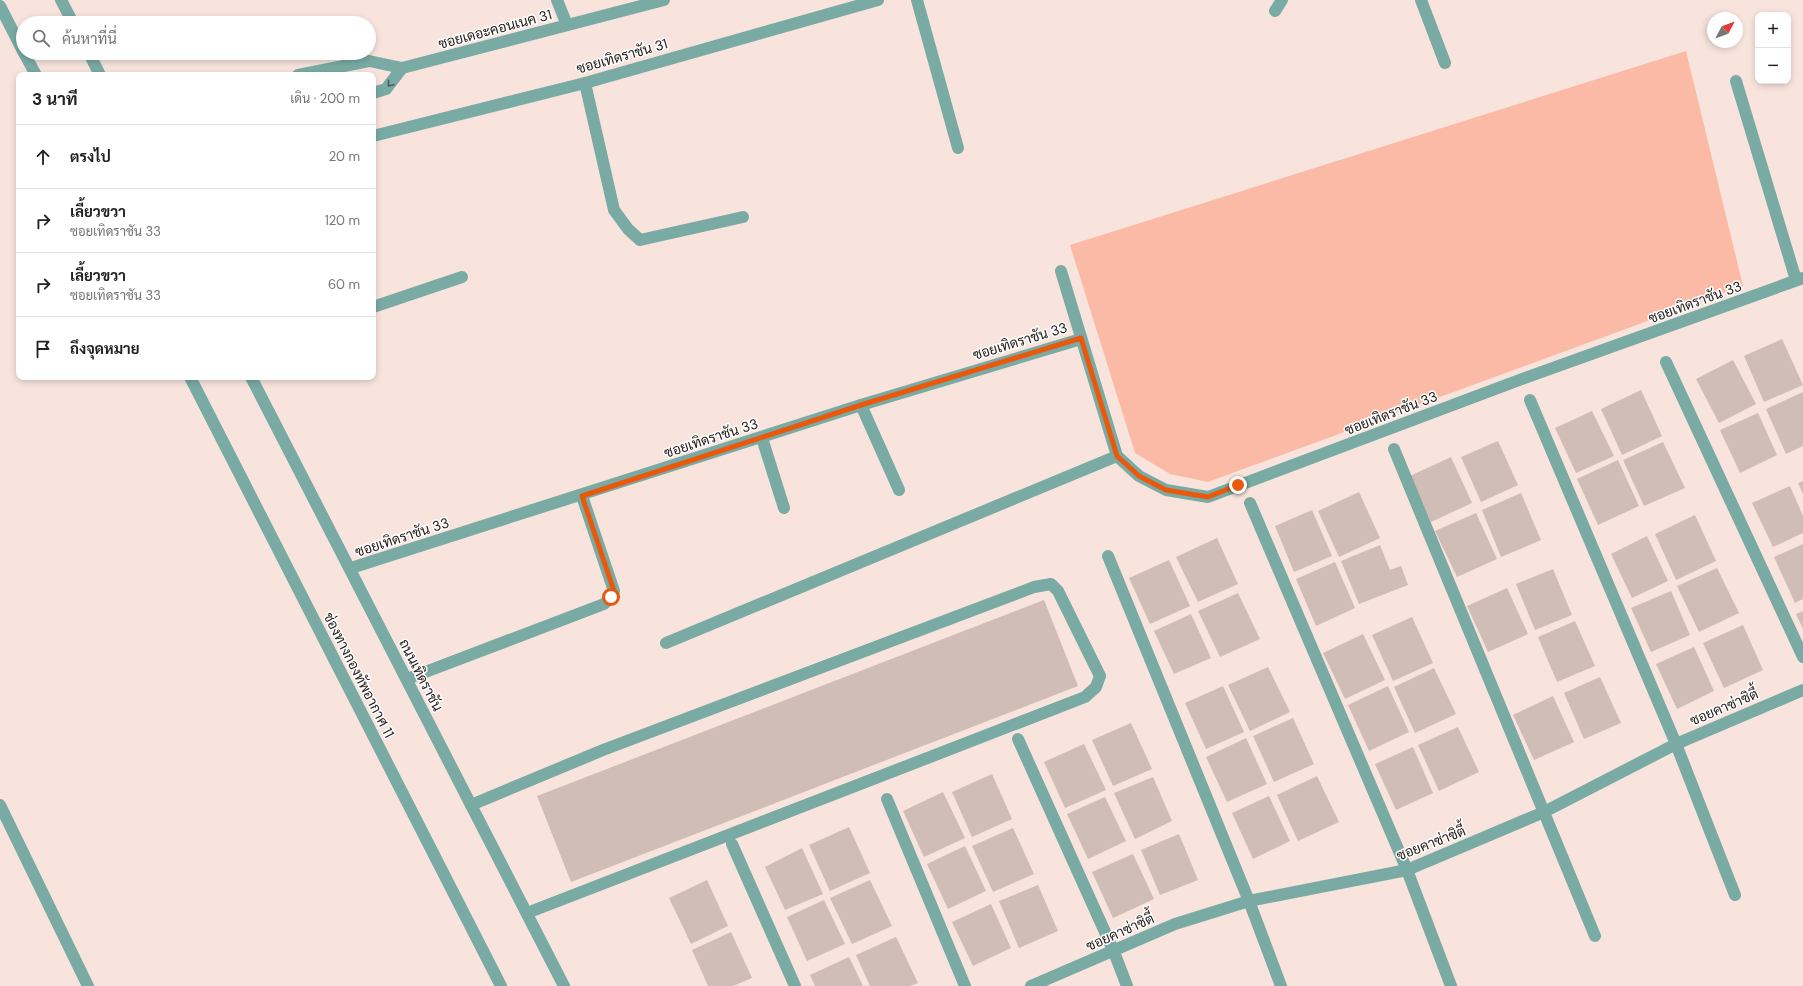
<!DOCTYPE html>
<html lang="th">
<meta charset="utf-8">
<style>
body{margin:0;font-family:"DM Sans",Sarabun,sans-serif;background:#f6f6f6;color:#202124}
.controls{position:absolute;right:12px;top:12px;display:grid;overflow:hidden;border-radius:8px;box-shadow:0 2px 6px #0003}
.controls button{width:36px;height:36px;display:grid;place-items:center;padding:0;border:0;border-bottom:1px solid #e0e0e0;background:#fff;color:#202124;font:20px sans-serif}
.compass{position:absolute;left:1707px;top:12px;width:36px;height:36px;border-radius:50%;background:#fff;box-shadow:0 2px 6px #0003;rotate:49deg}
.stop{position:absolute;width:12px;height:12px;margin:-9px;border:3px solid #ea580c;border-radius:50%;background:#fff}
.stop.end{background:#ea580c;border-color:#fff;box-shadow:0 1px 4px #0008}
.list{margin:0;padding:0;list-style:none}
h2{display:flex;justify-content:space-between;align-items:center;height:52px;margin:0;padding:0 16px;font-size:17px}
h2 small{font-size:13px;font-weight:400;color:#757577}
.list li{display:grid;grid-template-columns:26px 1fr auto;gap:12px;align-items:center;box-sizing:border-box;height:64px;padding:0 16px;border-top:1px solid #e0e0e0}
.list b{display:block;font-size:15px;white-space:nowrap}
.list p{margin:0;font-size:13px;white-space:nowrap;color:#757577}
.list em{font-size:13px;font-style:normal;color:#757577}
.icon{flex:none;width:22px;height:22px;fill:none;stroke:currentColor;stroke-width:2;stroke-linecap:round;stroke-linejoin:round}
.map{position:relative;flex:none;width:1803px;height:986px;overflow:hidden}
.search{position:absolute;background:#fff;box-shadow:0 2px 6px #0003;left:16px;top:16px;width:360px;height:44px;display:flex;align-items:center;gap:10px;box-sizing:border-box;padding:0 14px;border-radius:22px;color:#757577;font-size:15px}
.panel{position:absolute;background:#fff;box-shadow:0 2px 6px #0003;left:16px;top:72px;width:360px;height:308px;border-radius:8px}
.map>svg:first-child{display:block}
</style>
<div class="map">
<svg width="1803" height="986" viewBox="0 0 1803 986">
<rect width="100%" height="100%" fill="#f8e4dd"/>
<path fill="#fbbaa5" d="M1686,51l57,235 -535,196 -38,-8 -35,-21 -65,-208z"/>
<g fill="#d0bdb6">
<path d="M1782,339l21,46 -39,17 -20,-46z"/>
<path d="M1733,360l23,44 -37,19 -23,-44z"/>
<path d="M1641,390l21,46 -40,19 -21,-46z"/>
<path d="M1803,392v54l-17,8 -20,-45z"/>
<path d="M1592,411l22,45 -38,17 -21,-45z"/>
<path d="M1758,413l19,42 -37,18 -20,-43z"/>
<path d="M1498,441l20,44 -37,17 -20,-45z"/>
<path d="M1663,442l22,46 -41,18 -21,-46z"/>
<path d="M1451,457l21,46 -41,19 -21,-46z"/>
<path d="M1618,460l21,46 -41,19 -21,-46z"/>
<path d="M1803,481v13l-5,-11z"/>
<path d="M1790,486l13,30v17l-30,14 -21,-44z"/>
<path d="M1359,492l21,46 -41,19 -21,-46z"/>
<path d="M1521,493l20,47 -40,17 -19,-47z"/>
<path d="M1312,510l20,46 -38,16 -19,-46z"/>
<path d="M1476,513l21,46 -40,18 -22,-46z"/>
<path d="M1695,515l21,46 -40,19 -21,-46z"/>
<path d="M1647,536l21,45 -36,17 -21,-44z"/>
<path d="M1217,538l21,46 -40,18 -22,-45z"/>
<path d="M1803,544v55l-8,4 -21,-46z"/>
<path d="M1380,545l10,25 11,-4 7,19 -49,19 -18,-43z"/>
<path d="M1169,560l21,46 -40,18 -21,-46z"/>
<path d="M1335,562l20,46 -39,18 -20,-47z"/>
<path d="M1717,568l22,45 -40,19 -22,-46z"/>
<path d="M1553,569l19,46 -37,15 -19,-46z"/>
<path d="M1507,588l21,46 -40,18 -21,-46z"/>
<path d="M1671,591l19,44 -39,17 -20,-44z"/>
<path d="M1238,593l22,46 -40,18 -22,-46z"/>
<path d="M1044,600l34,86 -507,196 -34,-86z"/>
<path d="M1803,611v18l-7,-15z"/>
<path d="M1191,614l20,44 -37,16 -20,-43z"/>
<path d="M1412,617l21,46 -40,18 -21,-46z"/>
<path d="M1575,621l20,45 -38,16 -19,-45z"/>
<path d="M1743,625l20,45 -39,18 -21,-45z"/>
<path d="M1363,634l22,46 -40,19 -22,-46z"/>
<path d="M1694,647l20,44 -37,18 -21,-45z"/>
<path d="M1268,667l22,45 -40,19 -22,-46z"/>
<path d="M1434,668l22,46 -41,19 -21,-46z"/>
<path d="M1600,677l21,46 -37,16 -20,-46z"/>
<path d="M1223,686l21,46 -38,17 -21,-46z"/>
<path d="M1388,686l21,46 -40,19 -21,-46z"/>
<path d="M1553,696l21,46 -40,18 -21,-45z"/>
<path d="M1293,718l21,46 -40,18 -21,-46z"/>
<path d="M1131,723l21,46 -39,17 -21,-46z"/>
<path d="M1458,727l21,45 -40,19 -21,-46z"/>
<path d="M1246,738l21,46 -40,18 -21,-45z"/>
<path d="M1084,744l22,46 -41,18 -21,-46z"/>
<path d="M1413,747l20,46 -37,17 -21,-46z"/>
<path d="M992,774l20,45 -40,18 -20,-45z"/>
<path d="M1317,776l22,46 -41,19 -21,-46z"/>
<path d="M1153,777l19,44 -37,18 -21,-46z"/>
<path d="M943,792l22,46 -41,19 -21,-46z"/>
<path d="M1269,796l21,45 -37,18 -21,-46z"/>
<path d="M1105,797l21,44 -38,18 -21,-45z"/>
<path d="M849,827l21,46 -40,18 -21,-46z"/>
<path d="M1013,828l21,46 -41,18 -21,-46z"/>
<path d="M1179,834l19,46 -38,15 -19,-45z"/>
<path d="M965,846l21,45 -38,18 -21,-45z"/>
<path d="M802,848l21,46 -38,16 -20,-43z"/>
<path d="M1133,854l21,45 -41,19 -21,-46z"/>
<path d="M707,880l21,46 -37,18 -22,-46z"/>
<path d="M870,880l22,46 -40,18 -22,-46z"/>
<path d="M1038,885l20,46 -39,17 -20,-47z"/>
<path d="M824,900l21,44 -38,17 -20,-44z"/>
<path d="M991,904l20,44 -38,18 -21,-44z"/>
<path d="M731,932l21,46 -19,8h-25l-16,-36z"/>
<path d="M896,937l22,46 -8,3h-40l-14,-31z"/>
<path d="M849,957l14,29h-48l-5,-11z"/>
</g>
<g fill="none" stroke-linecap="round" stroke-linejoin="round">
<g stroke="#79aaa4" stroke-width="12">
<path d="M61,0l12,23"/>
<path d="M557,0l10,25"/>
<path d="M917,0l41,148"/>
<path d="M1421,0l24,63"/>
<path d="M0,6l23,45"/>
<path d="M1275,11l7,-11"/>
<path d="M24,53l12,22"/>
<path d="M89,53l11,22"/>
<path d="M298,75l71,-14 33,7 262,-68"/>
<path d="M1736,81l60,199"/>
<path d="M585,83l29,127 14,19 12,11 103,-23"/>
<path d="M373,93l13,-4 16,-21"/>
<path d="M373,136l212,-53 293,-83"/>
<path d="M1061,271l56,185 22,20 27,14 42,7 314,-118 281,-101"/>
<path d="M373,307l89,-30"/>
<path d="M1666,362l137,295"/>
<path d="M190,377l311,609"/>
<path d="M251,377l313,609"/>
<path d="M1530,400l146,344 59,151"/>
<path d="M861,405l38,85"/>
<path d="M762,438l22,70"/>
<path d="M1394,449l201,487"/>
<path d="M1250,503l157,367 44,116"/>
<path d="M1108,556l141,345 32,85"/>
<path d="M351,568l510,-163 220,-66"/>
<path d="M666,643l451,-187"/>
<path d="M407,679l197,-75 7,-7 3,-6 -32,-95"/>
<path d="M1018,739l96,213 13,34"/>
<path d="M887,799l78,187"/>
<path d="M0,805l88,181"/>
<path d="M471,805l132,-55 431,-163 17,-3 7,7 42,85 -4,11 -11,10 -558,216"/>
<path d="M732,844l63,142"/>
<path d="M1031,986l144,-62 74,-23 158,-31 137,-58 132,-68 127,-54"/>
</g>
</g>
<defs><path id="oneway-chevron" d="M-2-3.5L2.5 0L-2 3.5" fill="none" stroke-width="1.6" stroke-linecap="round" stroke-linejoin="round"/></defs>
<use stroke="#4c5e5a" href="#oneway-chevron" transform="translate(390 84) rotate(130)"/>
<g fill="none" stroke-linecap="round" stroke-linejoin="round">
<path stroke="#ea580c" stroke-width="5" d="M611,597l3,-6 -32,-95 279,-91 220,-67 36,118 22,20 27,14 42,7 30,-12"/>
</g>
<g text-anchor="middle" stroke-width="3" stroke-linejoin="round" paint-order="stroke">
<g font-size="14" fill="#27201d" stroke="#fff">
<text transform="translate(495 29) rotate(-15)" y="5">ซอยเดอะคอนเนค 31</text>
<text transform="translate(622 56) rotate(-16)" y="5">ซอยเทิดราชัน 31</text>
<text transform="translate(1695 302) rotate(-20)" y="5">ซอยเทิดราชัน 33</text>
<text transform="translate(1020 341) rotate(-17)" y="5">ซอยเทิดราชัน 33</text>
<text transform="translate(1391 413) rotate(-21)" y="5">ซอยเทิดราชัน 33</text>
<text transform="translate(711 438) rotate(-18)" y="5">ซอยเทิดราชัน 33</text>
<text transform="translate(402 537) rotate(-18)" y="5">ซอยเทิดราชัน 33</text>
<text transform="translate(359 675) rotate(63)" y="5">ช่องทางกองทัพอากาศ 11</text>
<text transform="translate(421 675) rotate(63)" y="5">ถนนเทิดราชัน</text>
<text transform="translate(1724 707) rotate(-23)" y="5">ซอยคาซ่าซิตี้</text>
<text transform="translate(1431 843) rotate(-21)" y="5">ซอยคาซ่าซิตี้</text>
<text transform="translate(1120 932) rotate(-24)" y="5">ซอยคาซ่าซิตี้</text>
</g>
</g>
</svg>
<div class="controls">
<button>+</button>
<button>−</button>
</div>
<svg class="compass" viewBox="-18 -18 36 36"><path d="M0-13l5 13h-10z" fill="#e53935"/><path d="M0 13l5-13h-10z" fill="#757577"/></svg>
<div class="stop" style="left:611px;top:597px"></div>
<div class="stop end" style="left:1238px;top:485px"></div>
<div class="search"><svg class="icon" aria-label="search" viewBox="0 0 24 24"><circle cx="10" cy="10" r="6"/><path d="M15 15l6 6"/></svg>ค้นหาที่นี่</div>
<section class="panel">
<h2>3 นาที<small>เดิน · 200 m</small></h2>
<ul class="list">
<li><svg class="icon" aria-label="ahead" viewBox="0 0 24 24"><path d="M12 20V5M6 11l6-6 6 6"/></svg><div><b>ตรงไป</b></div><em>20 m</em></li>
<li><svg class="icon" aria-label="right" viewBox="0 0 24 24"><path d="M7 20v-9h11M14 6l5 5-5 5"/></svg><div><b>เลี้ยวขวา</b><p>ซอยเทิดราชัน 33</p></div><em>120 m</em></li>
<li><svg class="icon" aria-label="right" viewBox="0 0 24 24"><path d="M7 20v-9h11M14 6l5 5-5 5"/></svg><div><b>เลี้ยวขวา</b><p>ซอยเทิดราชัน 33</p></div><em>60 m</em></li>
<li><svg class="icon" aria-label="arrive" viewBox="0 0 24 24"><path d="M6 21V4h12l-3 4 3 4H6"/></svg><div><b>ถึงจุดหมาย</b></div></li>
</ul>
</section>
</div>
